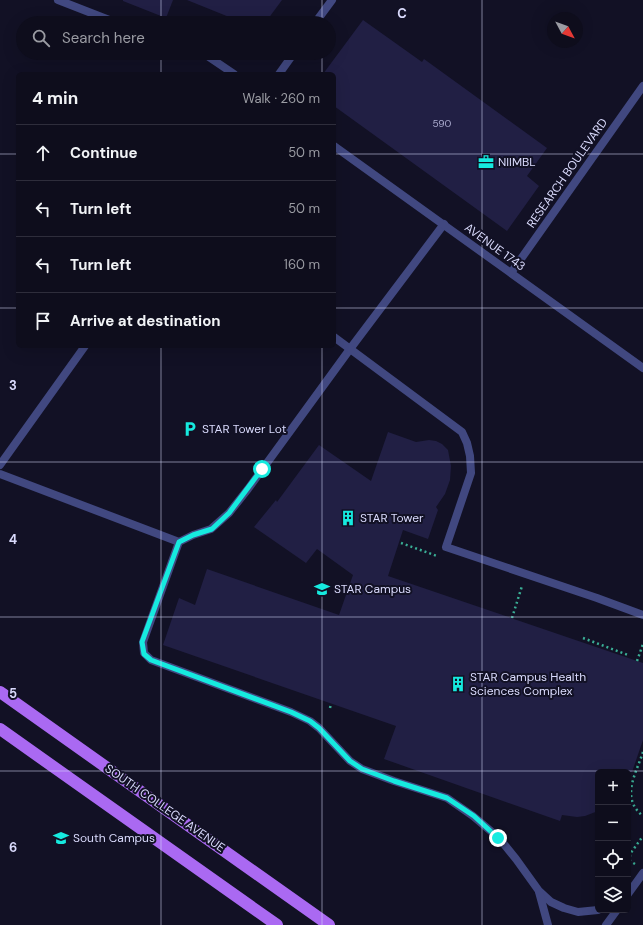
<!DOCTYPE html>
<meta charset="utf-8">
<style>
body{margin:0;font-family:"DM Sans",sans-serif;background:#171625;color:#f1f3f6}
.controls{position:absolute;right:12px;bottom:12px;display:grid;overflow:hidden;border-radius:6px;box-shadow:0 4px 16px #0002}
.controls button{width:36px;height:36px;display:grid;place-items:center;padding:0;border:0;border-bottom:1px solid #2e2d3b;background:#0e0d1c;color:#f1f3f6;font:20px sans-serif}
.compass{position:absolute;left:547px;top:12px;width:36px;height:36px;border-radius:50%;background:#0e0d1c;box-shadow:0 4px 16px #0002;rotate:131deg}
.stop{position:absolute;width:12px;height:12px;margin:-9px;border:3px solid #16eadf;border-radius:50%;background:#fff}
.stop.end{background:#16eadf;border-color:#fff;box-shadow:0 1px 4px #0008}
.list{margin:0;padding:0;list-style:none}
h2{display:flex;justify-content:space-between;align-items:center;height:52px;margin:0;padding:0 16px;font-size:17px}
h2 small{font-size:13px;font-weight:400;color:#9b9ca3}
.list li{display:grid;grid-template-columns:26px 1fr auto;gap:12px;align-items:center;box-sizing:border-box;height:56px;padding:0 16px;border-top:1px solid #2e2d3b}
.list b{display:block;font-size:15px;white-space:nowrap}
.list em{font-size:13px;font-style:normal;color:#9b9ca3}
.icon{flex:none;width:22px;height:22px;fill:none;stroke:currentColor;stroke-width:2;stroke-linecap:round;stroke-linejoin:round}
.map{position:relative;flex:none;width:643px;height:925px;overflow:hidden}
.search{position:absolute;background:#0e0d1c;box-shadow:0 4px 16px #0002;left:16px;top:16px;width:320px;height:44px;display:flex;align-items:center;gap:10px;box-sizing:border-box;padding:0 14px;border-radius:22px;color:#9b9ca3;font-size:15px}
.panel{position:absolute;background:#0e0d1c;box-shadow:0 4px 16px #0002;left:16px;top:72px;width:320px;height:276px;border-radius:6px}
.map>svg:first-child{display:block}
</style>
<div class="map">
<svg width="643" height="925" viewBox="0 0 643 925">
<rect width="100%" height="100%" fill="#121125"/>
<g fill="#211f44">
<path d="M123,0h50l-7,18 -43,-17z"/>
<path d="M187,0h95l-17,23h-21z"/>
<path d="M363,20l59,42 2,-3 123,89 -20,28 12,10 -32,45 -173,-125v-32h-11z"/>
<path d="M388,432l28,10 13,-2 7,1 6,3 6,6 3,16 -1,14 -5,14 -9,13 2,3 -10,29 -25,-9 -15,46 255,87v77l-11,32h-34v39l-13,5 -8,1 -15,-2 -2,6 -176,-62 12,-33 -233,-81 16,-47 16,7 12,-36 132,46 14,-40 -36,-26 -11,14 -52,-36 22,-27 1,2 42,-57 52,36z"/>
</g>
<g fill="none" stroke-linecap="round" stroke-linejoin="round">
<g stroke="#3aae95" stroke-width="2.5" stroke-dasharray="2 3" stroke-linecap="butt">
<path d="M401,543l36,13"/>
<path d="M512,618l10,-32"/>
<path d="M583,638l45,17"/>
<path d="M637,661l6,-17"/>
<path d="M330,708l1,-4"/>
<path d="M643,752c-7,22 -23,46 0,64"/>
<path d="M635,864l-5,-3v-7l13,-18"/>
</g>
<g stroke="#414880" stroke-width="8">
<path d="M58,0l59,23"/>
<path d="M203,53l31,21"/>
<path d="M444,224l-94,125 -102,140 -19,24 -18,16 -18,6 -14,7 -36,100 1,11 7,7 140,52 19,9 9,7 31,33 12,8 32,12 53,17 26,18 26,22 17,21 23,32 12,11 13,6 14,4 20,-2"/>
<path d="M334,337l128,95 5,11 3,13 1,17 -25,74 151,51 46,17"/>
<path d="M0,474l179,68"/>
<path d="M539,892l9,33"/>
</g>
<g stroke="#414880" stroke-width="8">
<path d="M315,23l17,-23"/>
<path d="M279,74l15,-21"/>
<path d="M334,146l309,222"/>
<path d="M511,273l132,-187"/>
<path d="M0,465l85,-119"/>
<path d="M628,894l15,-21"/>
<path d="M606,925l11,-15"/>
</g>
<g stroke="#aa69f2" stroke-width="12">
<path d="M0,692l329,233"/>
<path d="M0,729l277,196"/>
</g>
</g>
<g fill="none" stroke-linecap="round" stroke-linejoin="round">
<path stroke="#16eadf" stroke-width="5" d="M262,469l-33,44 -17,16 -19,6 -14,7 -37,100 2,12 7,6 140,52 19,9 9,7 31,33 12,8 32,12 53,17 27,18 24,22"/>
</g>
<path fill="none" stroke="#d9dafc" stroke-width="1" stroke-opacity="0.55" d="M161,0v23M322,0v23M482,0v925M161,53v21M322,53v21M0,154h18M334,154h309M0,308h18M334,308h309M161,346v579M322,346v579M0,462h643M0,617h643M0,771h643"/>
<defs>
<symbol id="office-bare" viewBox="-9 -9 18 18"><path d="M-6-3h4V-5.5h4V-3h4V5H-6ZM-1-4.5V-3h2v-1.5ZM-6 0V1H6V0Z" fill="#16eadf" stroke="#121125" stroke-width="2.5" paint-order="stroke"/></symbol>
<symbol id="parking-bare" viewBox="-9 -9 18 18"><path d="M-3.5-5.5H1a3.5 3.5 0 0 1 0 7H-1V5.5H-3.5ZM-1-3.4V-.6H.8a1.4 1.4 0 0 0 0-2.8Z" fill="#16eadf" stroke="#121125" stroke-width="2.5" paint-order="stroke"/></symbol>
<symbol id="building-bare" viewBox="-9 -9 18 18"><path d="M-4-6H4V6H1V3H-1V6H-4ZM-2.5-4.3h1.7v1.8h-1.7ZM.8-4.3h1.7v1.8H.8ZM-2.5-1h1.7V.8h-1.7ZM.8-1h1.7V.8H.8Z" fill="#16eadf" stroke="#121125" stroke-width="2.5" paint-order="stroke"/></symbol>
<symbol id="university-bare" viewBox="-9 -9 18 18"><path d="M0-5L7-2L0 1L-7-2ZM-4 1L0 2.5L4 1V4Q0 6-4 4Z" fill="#16eadf" stroke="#121125" stroke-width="2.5" paint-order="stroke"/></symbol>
</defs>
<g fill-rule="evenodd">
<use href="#office-bare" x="475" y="151" width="22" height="22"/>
<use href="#parking-bare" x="179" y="418" width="22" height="22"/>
<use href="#building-bare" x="337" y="507" width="22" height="22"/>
<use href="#university-bare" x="311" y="578" width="22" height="22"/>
<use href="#building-bare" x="447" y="673" width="22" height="22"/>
<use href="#university-bare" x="50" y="827" width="22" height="22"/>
</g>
<g text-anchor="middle" stroke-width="4" stroke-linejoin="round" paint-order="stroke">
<g font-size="10" fill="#ababce">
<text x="442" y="127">590</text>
</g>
<g font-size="12" fill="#d9dafc" stroke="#121125" text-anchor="start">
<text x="498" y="166">NIIMBL</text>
<text x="202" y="433">STAR Tower Lot</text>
<text x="360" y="522">STAR Tower</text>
<text x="334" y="593">STAR Campus</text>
<text x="470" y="681">STAR Campus Health<tspan x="470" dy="14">Sciences Complex</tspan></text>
<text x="73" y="842">South Campus</text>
</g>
<g font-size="12" fill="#d9dafc" stroke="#121125">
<text transform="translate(567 173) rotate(-55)" y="4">RESEARCH BOULEVARD</text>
<text transform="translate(495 247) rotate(36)" y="4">AVENUE 1743</text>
<text transform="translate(165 808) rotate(35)" y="4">SOUTH COLLEGE AVENUE</text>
</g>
</g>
<g font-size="13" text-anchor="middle" font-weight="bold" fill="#d9dafc" stroke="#121125" stroke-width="4" stroke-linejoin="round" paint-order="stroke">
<text x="402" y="18">C</text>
<text x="13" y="390">3</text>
<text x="13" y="544">4</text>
<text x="13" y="698">5</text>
<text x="13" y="852">6</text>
</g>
</svg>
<div class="controls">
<button>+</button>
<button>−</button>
<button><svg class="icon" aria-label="locate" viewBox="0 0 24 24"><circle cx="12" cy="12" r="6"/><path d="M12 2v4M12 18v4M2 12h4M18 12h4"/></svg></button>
<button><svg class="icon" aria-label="layers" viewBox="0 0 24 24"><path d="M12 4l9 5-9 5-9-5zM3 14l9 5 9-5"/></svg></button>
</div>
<svg class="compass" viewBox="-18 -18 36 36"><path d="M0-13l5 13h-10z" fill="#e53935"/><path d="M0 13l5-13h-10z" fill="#9b9ca3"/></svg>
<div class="stop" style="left:262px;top:469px"></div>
<div class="stop end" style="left:498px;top:838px"></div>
<div class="search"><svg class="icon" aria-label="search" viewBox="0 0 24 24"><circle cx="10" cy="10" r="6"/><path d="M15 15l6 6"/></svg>Search here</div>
<section class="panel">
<h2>4 min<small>Walk · 260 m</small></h2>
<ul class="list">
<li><svg class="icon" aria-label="ahead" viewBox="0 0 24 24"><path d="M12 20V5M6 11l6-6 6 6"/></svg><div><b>Continue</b></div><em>50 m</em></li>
<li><svg class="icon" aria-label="left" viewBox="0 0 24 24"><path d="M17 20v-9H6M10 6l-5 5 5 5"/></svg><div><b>Turn left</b></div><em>50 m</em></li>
<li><svg class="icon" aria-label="left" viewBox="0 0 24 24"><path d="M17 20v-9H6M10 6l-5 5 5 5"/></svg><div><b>Turn left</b></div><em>160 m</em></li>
<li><svg class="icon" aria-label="arrive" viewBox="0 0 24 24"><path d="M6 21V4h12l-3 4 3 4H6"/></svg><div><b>Arrive at destination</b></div></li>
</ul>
</section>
</div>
